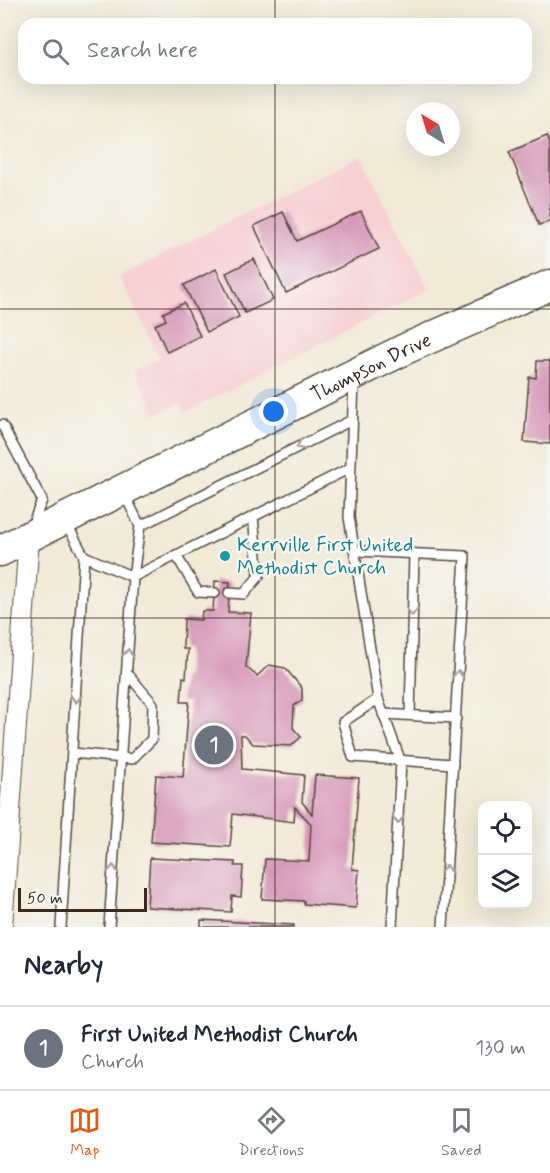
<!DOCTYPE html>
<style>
body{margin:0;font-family:Mynerve,sans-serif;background:#f2f2f3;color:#1f2937}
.controls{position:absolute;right:18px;bottom:18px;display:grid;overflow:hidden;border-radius:12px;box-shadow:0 6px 24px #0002}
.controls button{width:54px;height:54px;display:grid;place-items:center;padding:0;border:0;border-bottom:2px solid #e0e1e3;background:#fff;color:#1f2937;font:30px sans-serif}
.compass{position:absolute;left:406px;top:102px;width:54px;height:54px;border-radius:50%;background:#fff;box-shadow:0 6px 24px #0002;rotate:322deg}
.scale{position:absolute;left:18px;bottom:15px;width:129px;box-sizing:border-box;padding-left:6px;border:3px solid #3b2a1e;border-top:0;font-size:16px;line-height:21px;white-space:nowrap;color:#3b2a1e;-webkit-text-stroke:4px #f6f6f2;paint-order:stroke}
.you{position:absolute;left:274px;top:412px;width:21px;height:21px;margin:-15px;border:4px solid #fff;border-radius:50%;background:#1a73e8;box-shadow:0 0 0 9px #1a73e833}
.badge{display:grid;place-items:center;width:39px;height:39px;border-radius:50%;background:#ea580c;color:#fff;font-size:20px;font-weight:700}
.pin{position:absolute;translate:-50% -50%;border:3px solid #fff;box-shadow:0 2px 6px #0006}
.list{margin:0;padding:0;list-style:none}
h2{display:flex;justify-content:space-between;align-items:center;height:78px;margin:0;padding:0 24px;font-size:26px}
h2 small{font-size:20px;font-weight:400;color:#747a83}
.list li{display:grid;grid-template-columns:39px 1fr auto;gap:18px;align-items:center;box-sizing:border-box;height:84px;padding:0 24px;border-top:2px solid #e0e1e3}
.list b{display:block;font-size:22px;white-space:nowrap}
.list p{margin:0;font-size:20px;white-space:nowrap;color:#747a83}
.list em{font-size:20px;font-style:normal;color:#747a83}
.icon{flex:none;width:33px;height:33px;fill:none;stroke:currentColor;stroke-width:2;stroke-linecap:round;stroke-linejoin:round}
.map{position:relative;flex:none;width:550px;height:927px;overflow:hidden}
.search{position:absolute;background:#fff;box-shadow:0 6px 24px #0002;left:18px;right:18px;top:18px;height:66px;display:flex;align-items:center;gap:15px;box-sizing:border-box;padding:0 21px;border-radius:18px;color:#747a83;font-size:22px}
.sheet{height:162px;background:#fff}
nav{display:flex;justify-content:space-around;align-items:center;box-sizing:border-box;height:84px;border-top:2px solid #e0e1e3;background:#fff;font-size:16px;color:#747a83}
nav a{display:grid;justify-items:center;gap:3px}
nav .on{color:#ea580c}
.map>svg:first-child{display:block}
</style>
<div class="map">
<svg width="550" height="927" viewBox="0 0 550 927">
<rect width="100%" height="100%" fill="#f6f6f2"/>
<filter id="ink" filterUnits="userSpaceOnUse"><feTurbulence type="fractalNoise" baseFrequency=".0167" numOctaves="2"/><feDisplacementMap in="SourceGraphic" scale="12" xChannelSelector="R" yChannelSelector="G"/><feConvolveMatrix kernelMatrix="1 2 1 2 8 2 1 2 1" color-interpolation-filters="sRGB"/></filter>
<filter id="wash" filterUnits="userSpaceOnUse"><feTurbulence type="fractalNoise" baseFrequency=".008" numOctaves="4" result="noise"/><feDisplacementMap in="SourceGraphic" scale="24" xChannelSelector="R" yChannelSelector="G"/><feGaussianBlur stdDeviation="1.35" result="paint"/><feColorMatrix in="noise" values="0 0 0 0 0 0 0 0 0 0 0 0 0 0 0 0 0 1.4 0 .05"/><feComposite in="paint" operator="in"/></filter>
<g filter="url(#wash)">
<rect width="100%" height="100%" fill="#f1ead7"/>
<path fill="#f7cfd2" d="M361,155l68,134 -243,123 -5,-9 -24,11 -22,-43 25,-13 -41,-81z"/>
<g id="blocks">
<g fill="#d799ba">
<path d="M547,136l3,7v78l-11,4 -30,-73z"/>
<path d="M361,211l18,38 -93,44 -32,-67 29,-14 14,29z"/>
<path d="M254,259l19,41 -28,13 -19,-40z"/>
<path d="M216,269l23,48 -32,15 -23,-47z"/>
<path d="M184,303l16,33 -33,16 -12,-27 11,-5 -3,-7z"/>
<path d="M537,361h13v83l-26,-2 5,-65 7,1z"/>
<path d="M215,581l15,1 -2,30 23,1 -5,54 11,9 12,-11 16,3 17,20v12l-8,6 -1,22 8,9 -10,9 -38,-2 -8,-9h-4l1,34 62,6 -2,27 10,12 3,-39 44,3 -7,91 7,1 -3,38 -52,-4v-3l-42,-2 3,-40 44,2 2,-37 -16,-17 -1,15 -61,-8 -3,33 -79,-5 5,-67 27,2 6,-75h-8l2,-25 3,1 2,-29h-5l1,-30 17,1 1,-9h11z"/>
<path d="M150,858l85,4v4h8l-2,31 -9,-1 -1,16 -84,-5z"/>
<path d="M201,920l93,5v2h-93z"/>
</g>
</g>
</g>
<g filter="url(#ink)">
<use href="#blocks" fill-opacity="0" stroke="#56473a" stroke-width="1.5"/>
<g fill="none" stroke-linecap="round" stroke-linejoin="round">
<defs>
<g id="lane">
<path d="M354,381l-5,136 29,182 23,63 -9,165"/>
<path d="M2,425l40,75 -10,26"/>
<path d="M140,526l212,-106"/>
<path d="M356,551l109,5 -22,371"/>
<path d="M176,555l22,37 17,1"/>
<path d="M84,556l49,21 217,-109"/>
<path d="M229,593l15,1 15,-18 -6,-59"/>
<path d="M378,699l-35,23 10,35 100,7"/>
<path d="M383,714l73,4"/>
<path d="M410,715l4,-161"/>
<path d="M73,753l59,6 20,-20 1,-35 -26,-31"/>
<path d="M61,927l23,-371 -19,-35"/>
<path d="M109,927l24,-350 7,-51 -16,-33"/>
</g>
<path id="street" d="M2,927l27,-390"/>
<g id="primary">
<path id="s1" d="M0,551l405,-202 145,-64"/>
</g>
</defs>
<use href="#lane" stroke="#56473a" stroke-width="12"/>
<use href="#street" stroke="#56473a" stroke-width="22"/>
<use href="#primary" stroke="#56473a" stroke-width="33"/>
<use href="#lane" stroke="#fff" stroke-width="9"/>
<use href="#street" stroke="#fff" stroke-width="20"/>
<use href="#primary" stroke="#fff" stroke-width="30"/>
</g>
<defs><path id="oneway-chevron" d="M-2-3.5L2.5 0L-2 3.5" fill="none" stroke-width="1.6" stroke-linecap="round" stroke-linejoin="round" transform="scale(1.5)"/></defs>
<g stroke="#a79f9a">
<use href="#oneway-chevron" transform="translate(300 446) rotate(154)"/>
<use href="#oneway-chevron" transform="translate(412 612) rotate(91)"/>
<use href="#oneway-chevron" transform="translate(128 653) rotate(-86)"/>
<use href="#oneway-chevron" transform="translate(458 674) rotate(-87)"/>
<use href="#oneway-chevron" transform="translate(76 699) rotate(93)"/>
<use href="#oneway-chevron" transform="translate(398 820) rotate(93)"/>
<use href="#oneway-chevron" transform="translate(113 869) rotate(-86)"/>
<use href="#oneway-chevron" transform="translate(446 869) rotate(-86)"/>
</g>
</g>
<path fill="none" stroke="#3b2a1e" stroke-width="1.5" stroke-opacity="0.55" d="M275,0v24M275,78v849M0,309h550M0,618h550"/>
<circle fill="#0f9aa8" stroke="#f6f6f2" stroke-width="2" cx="225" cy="556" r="6"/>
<g text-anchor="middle" stroke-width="5" stroke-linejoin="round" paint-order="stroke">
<g font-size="20" fill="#3b2a1e" stroke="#f6f6f2">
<text dy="7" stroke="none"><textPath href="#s1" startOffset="414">Thompson Drive</textPath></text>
</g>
<g font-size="20" fill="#0d838f" stroke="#f6f6f2" text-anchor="start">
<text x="237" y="551">Kerrville First United<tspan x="237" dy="23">Methodist Church</tspan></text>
</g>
</g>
</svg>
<div class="controls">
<button><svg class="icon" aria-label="locate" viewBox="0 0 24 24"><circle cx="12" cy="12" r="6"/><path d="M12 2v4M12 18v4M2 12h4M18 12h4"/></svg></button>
<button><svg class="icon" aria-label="layers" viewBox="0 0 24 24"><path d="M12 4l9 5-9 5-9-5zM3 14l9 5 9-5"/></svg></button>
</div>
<svg class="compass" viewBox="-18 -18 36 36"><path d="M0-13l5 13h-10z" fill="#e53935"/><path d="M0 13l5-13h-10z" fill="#747a83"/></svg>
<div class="scale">50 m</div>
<div class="you"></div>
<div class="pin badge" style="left:214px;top:745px;background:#6b7280">1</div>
<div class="search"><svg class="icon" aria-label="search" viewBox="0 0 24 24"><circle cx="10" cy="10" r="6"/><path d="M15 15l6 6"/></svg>Search here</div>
</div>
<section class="sheet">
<h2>Nearby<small></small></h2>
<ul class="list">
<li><span class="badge" style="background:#6b7280">1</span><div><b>First United Methodist Church</b><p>Church</p></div><em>130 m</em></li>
</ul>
</section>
<nav>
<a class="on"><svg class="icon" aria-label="map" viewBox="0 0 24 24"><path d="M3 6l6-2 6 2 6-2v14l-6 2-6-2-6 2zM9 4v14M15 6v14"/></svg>Map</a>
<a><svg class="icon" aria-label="directions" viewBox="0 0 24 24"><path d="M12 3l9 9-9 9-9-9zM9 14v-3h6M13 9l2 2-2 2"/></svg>Directions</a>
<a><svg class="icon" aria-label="saved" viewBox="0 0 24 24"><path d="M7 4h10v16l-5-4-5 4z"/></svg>Saved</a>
</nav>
